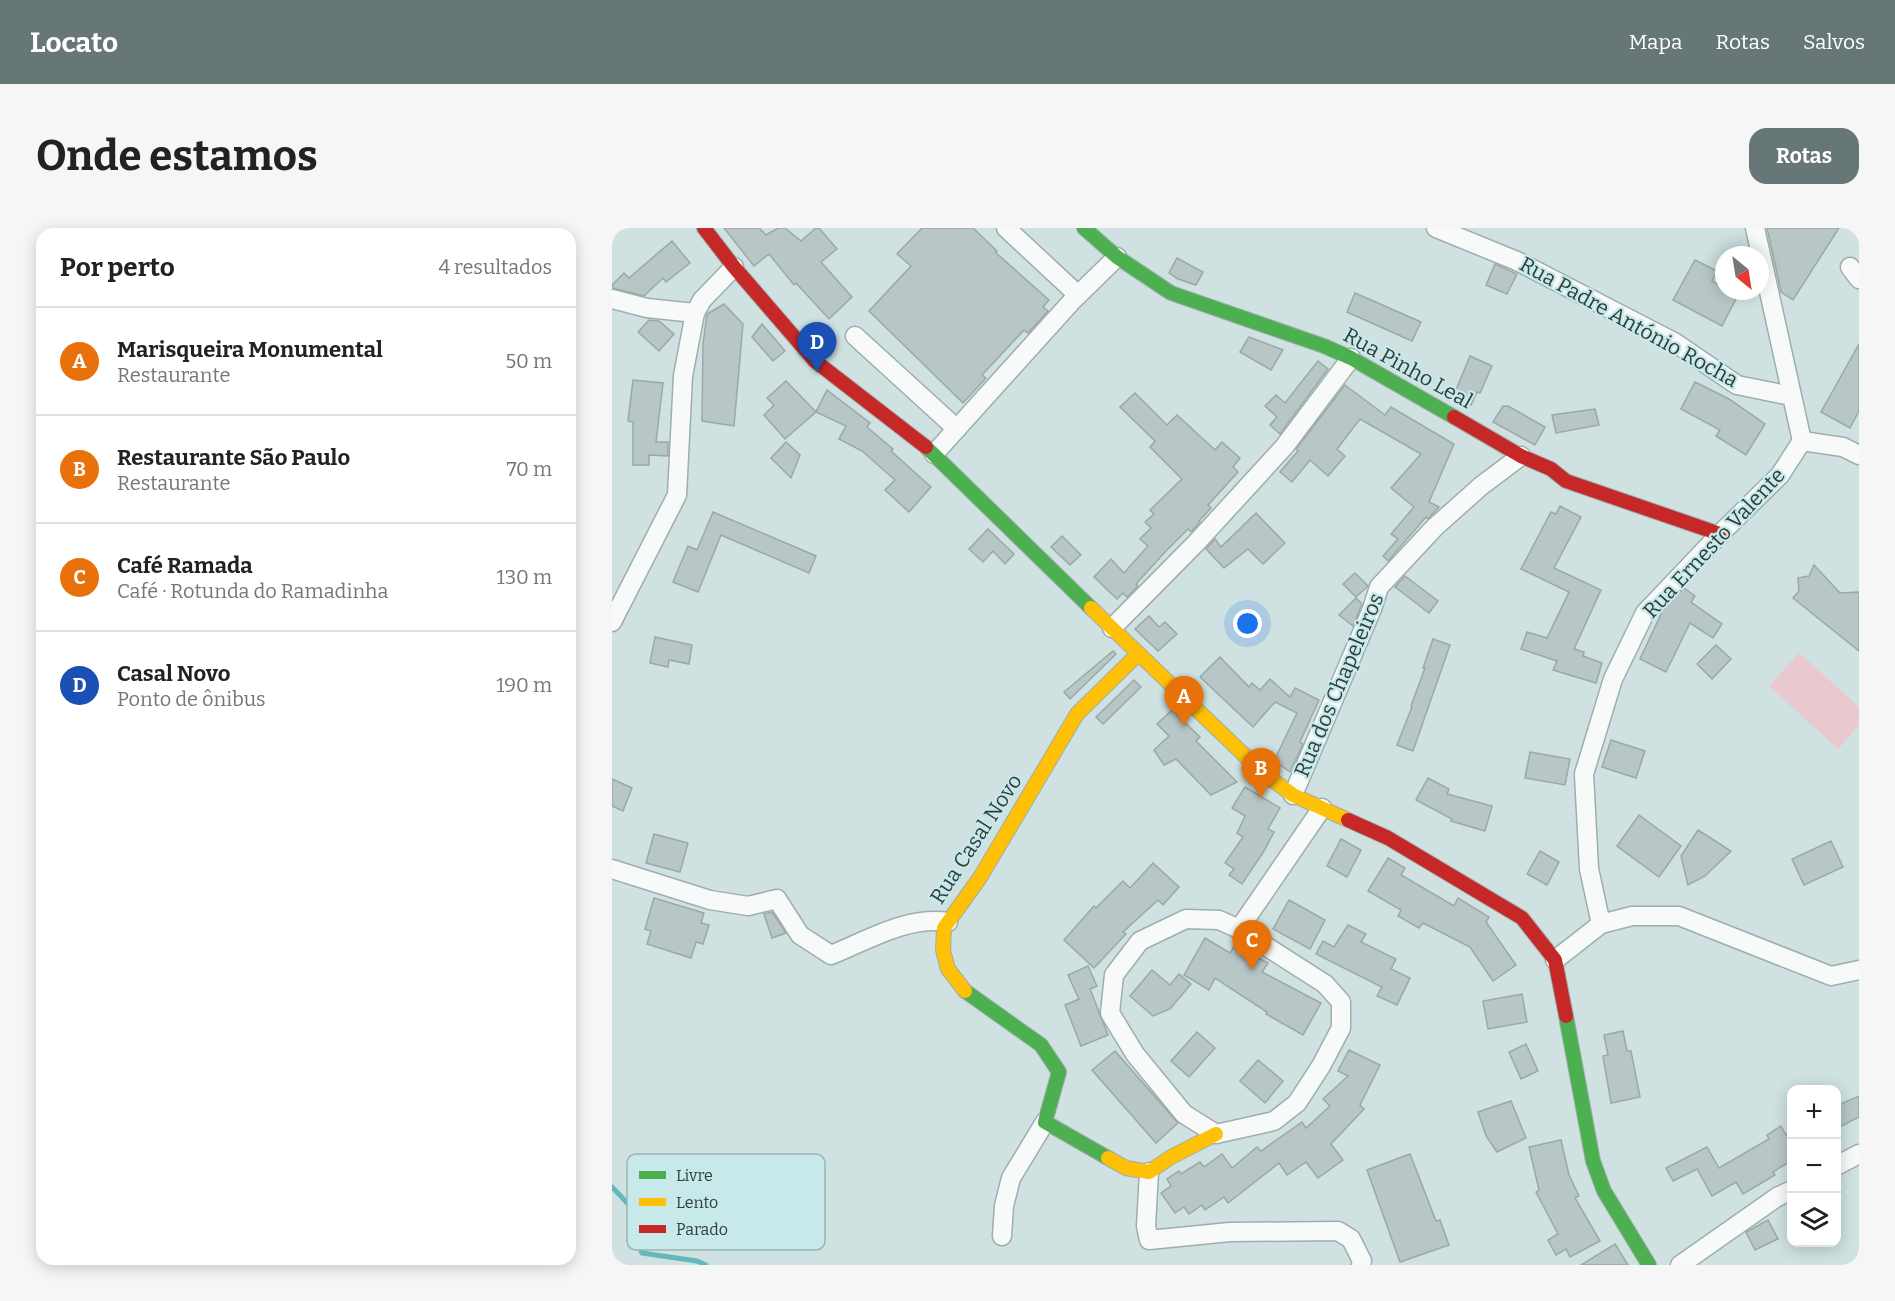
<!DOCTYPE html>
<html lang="pt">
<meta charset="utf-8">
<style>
body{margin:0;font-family:Bitter,serif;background:#f6f6f6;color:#222}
.controls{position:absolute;right:18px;bottom:18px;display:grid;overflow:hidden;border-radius:12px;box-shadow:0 3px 15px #0003}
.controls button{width:54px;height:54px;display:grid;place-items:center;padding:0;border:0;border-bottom:2px solid #e0e0e0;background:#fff;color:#222;font:30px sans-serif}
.compass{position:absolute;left:1103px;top:18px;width:54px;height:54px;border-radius:50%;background:#fff;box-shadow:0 3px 15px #0003;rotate:150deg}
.you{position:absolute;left:636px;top:396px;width:21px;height:21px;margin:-15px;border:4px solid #fff;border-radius:50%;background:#1a73e8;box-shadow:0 0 0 9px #1a73e833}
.badge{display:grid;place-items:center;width:39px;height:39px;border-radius:50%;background:#677676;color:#fff;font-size:20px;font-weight:700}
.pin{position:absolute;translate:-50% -50px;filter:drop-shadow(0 2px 3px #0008)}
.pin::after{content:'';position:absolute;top:32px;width:21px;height:18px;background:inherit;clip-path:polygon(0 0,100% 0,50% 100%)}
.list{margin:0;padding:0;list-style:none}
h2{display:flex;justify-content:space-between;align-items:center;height:78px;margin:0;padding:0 24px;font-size:26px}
h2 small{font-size:20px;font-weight:400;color:#767676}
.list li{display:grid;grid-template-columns:39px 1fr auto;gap:18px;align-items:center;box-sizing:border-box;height:108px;padding:0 24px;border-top:2px solid #e0e0e0}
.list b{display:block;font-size:22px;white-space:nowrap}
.list p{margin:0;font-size:20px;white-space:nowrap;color:#767676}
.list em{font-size:20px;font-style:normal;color:#767676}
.icon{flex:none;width:33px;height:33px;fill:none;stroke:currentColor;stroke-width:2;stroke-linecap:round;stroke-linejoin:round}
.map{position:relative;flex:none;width:1247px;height:1037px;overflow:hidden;border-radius:18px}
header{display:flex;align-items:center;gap:36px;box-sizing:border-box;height:84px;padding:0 30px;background:#677676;color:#fff}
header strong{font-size:28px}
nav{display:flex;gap:33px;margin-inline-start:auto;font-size:21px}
.intro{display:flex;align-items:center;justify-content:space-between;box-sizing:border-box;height:144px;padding:0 36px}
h1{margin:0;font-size:42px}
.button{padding:15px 27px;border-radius:18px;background:#677676;color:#fff;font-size:21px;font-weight:700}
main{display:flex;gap:36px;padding:0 36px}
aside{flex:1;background:#fff;border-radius:18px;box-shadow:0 3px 15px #0003}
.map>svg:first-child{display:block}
</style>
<header>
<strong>Locato</strong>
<nav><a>Mapa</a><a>Rotas</a><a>Salvos</a></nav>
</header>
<div class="intro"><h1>Onde estamos</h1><a class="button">Rotas</a></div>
<main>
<aside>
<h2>Por perto<small>4 resultados</small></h2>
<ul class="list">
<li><span class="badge" style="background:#e8710a">A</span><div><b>Marisqueira Monumental</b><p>Restaurante</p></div><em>50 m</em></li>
<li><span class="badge" style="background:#e8710a">B</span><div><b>Restaurante São Paulo</b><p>Restaurante</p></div><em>70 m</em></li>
<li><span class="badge" style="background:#e8710a">C</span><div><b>Café Ramada</b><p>Café · Rotunda do Ramadinha</p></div><em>130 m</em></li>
<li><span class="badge" style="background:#1a4fb4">D</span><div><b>Casal Novo</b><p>Ponto de ônibus</p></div><em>190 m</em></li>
</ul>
</aside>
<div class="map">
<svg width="1247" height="1037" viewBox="0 0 1247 1037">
<rect width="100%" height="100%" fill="#cfe1e1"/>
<path fill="#e9c8d0" d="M1187,425l60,54v18l-21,24 -69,-63z"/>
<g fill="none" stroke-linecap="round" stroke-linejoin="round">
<path stroke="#62b8ba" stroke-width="5" d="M0,959l20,21 1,25 9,20 55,8 9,4"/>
</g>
<g fill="#b8c6c6" stroke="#9aa8a8" stroke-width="1.5">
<path d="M112,0h35l7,7 12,-7h7l16,13 15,-13h3l18,21 -16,13 31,35 -23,22 -33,-36 -2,2 -25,-31 -15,12z"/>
<path d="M310,0h51l24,23 -2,1 54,48 -6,7 5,4 -20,22 -4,-3 -42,45 4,3 -23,25 -94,-92 42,-45 -14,-12z"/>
<path d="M1155,0h72l-46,72 -12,-8z"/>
<path d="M60,13l18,22 -24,19 -3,-4 -19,18 -32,-8v-3l12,-12 5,5z"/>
<path d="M565,30l26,14 -7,13 -18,-6 -9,-6z"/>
<path d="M1083,32l22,11 -5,10 12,7v3h6l8,4 -16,31 -49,-26z"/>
<path d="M883,36l22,10 -10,20 -21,-9z"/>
<path d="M743,65l66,29 -9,19 -65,-29z"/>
<path d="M112,76l19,20 -9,102 -32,-5 1,-77 4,-30z"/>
<path d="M37,92l10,1 15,13 -15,17 -21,-19z"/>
<path d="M150,96l23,27 -12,10 -21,-24z"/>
<path d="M637,109l34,13 -12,20 -31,-18z"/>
<path d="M1247,116v67l-9,17 -29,-16z"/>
<path d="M858,128l22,10 -12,27 -3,-1 -6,13 -18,-8z"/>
<path d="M706,133l10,8 -48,65 -10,-9 7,-8 -12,-11 11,-11 9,8z"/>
<path d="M21,152l30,3 -7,59h12v14l-19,-1v10h-16v-43l-5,-1z"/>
<path d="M174,153l30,31 -31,27 -21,-24 10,-10 -7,-7z"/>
<path d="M1083,154l34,17 36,25 -19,31 -30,-19 4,-6 -39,-21z"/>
<path d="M733,157l40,30 6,-8 63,37 -25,58 10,5 -11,12 -2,-2 -38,44 -5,-5 15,-17 -7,-5 23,-27 -23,-19 30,-34 -61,-35 -23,30 8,7 -17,20 -18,-16 -18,22 -12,-10 18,-21 -2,-2z"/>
<path d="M215,162l43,33 -3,4 26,22 -2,2 40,36 -22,25 -24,-22 10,-10 -33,-29 -23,-12 7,-13 -30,-14z"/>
<path d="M523,165l32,32 10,-10 38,35 7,-8 18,16 -7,9 5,5 -30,33 3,3 -12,13 1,1 -9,10 -3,-3 -22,22 -30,33 2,2 -11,11 -4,-4 -6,6 -23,-22 17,-18 13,14 24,-27 -8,-7 11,-11 -6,-6 9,-8 -4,-4 32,-31 -32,-32 5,-6 -35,-34z"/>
<path d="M891,178h5l37,21 -10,18 -42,-23z"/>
<path d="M983,181l4,16 -43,8 -4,-18z"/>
<path d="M174,214l14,13 -9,23 -20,-20z"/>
<path d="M948,278l21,11 -27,51 47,22 -27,59 10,3 -1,4 19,7 -6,20 -43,-13 4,-9 -36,-12 6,-17 20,6 22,-46 -48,-23 30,-57 5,2z"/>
<path d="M101,284l103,44 -7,17 -88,-38 -23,57 -25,-10 15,-36 9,4z"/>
<path d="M644,285l29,30 -22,21 -15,-15 -24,19 -18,-19 9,-10 6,8z"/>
<path d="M376,301l26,25 -9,10 -12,-13 -10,11 -14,-13z"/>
<path d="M450,308l19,19 -11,10 -19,-18z"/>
<path d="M1202,337l26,28 19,-1v59l-66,-53 6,-7 -1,-13 11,-2z"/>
<path d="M743,345l13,13 -12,11 -13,-13z"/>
<path d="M793,348l33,25 -9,12 -34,-26z"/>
<path d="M1072,360l11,8 -4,6 31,22 -9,14 -23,-15 -24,49 -26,-13 23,-49z"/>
<path d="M744,370l6,6 -9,22 -14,-11z"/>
<path d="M537,388l10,11 6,-5 12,12 -19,17 -23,-22z"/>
<path d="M43,409l37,8 -3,19 -20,-4 -1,7 -18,-4z"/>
<path d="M821,411l17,6 -37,106 -16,-6 15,-38 -1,-1 14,-38h-2z"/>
<path d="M1104,417l15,14 -19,20 -15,-15z"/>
<path d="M501,423l3,3 -46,45 -6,-7z"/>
<path d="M608,429l29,30 3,-4 8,7 10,-11 20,18 5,-9 24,12 -19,42 3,2 -13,28 -16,-11 23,-48 -22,-11 -22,25 -53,-50z"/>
<path d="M522,452l7,7 -38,37 -7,-7z"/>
<path d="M560,482l28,27 -4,4 41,41 -26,13 -35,-36 -12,6 -10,-15 15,-14 -12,-12z"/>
<path d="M999,512l34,11 -9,27 -34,-11z"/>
<path d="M918,524l40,7 -5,26 -40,-7z"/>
<path d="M816,550l21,11 -2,5 45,12 -7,25 -34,-10 1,-2 -36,-19z"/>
<path d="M0,551l20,9 -9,23 -11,-5z"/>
<path d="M633,559l35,21 -12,21 6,3 -10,19 -22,33 -13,-9 5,-6 -9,-6 18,-26 -6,-4 8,-17 -13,-8z"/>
<path d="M1027,587l42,31 -22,31 -42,-31z"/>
<path d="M1086,602l33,21 -26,25 -17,9 -7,-29z"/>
<path d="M42,606l34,9 -8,29 -34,-9z"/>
<path d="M729,611l20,11 -14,27 -20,-11z"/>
<path d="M1219,613l12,26 -39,18 -12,-26z"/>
<path d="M928,623l19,11 -12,23 -20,-11z"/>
<path d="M776,630l17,10 -4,7 53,31 4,-8 31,19 -3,5 30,43 -23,16 -23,-34 -47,-24 -4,5 -21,-12 3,-6 -33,-19z"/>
<path d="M541,635l26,24 -16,18 -5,-5 -35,32 3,2 -32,34 -30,-28 30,-34 2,2 27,-27 7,7z"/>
<path d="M42,670l50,15 -3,10 8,2 -6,19 -7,-2 -5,16 -44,-14 4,-13 -6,-2z"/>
<path d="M677,672l36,20 -15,29 -37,-20z"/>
<path d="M160,684l14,21 -14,5 -8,-24z"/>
<path d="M736,697l18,9 -5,8 35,17 -5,10 19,9 -13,27 -20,-9 5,-9 -66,-33 7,-13 11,6z"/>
<path d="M593,710l25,15 5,-8 33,18 -6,9 59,31 -18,32 -37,-21 1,-2 -52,-34 -6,12 -25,-15z"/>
<path d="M476,738l9,20 -7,3 18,46 -27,11 -16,-41 14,-6 -11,-24z"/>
<path d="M540,742l18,15 9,-11 12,10 -21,25 -17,7 -23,-20z"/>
<path d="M910,766l5,28 -39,7 -5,-28z"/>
<path d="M1011,803l4,20h4l9,46 -29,6 -8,-47 5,-1 -4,-20z"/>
<path d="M585,804l18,16 -26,29 -18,-16z"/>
<path d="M914,816l12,27 -17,8 -12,-27z"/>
<path d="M737,822l31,15 -20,40 4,4 -33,35 12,16 -25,18 -12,-16 -19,13 -8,-12 -51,40 -4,-6 -19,13 -3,-5 -13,9 -5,-7 -9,6 -14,-20 10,-7 -4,-7 12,-8 2,3 19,-12 4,5 18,-13 10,14 25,-21 4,4 41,-29 4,6 24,-22 -7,-7 25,-23 -10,-5z"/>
<path d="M503,823l63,72 -22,20 -64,-73z"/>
<path d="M646,832l25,21 -18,22 -25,-22z"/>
<path d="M1247,868v21l-23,12v-23z"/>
<path d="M899,873l15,37 -29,14 -11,-16 -8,-24z"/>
<path d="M1169,898l5,9 5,-3v29l-18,11 2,3 -32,19 -7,-12 -24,14 -15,-27 -24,12 -7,-13 41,-21 12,21 50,-29 -2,-4z"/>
<path d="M949,912l8,35 10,21 -4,2 25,43 -30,16 -4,-8 -10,6 -8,-15 10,-6 -22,-42 3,-2 -10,-43z"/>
<path d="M798,926l26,67 4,-1 9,25 -49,17 -33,-92z"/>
<path d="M1156,992l10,19 -23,11 -9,-18z"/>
<path d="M1003,1016l13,21h-47z"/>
</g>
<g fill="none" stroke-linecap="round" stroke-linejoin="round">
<defs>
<g id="street">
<path d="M394,0l72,67"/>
<path d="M824,0l81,33 157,81 63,43 54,11"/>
<path d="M1143,0l47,213"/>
<path d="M1238,39l9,12"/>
<path d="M0,71l35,9 48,5"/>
<path d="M243,108l102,93"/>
<path d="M1190,213l41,6 16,8"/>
<path d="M322,226l139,-154 44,-43"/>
<path d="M0,394l65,-127 6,-119 12,-63 7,-13 32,-33"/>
<path d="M500,400l85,-86 87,-95 67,-89"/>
<path d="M681,567l79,-186 7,-22 56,-60 46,-41 40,-30"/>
<path d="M0,641l98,31 38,6 29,-7 23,36 31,20c37,-15 76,-39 117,-33"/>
<path d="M574,691l33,1 20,9 86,55 16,18v26l-20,38 -24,37 -23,18 -58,13 -32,-20 -49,-60 -25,-41 4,-38 26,-34z"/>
<path d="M989,696l-12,-55 -5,-95 29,-95 32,-66 75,-79 60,-59 22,-34"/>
<path d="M627,701l83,-121"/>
<path d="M943,732l46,-36 31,-8h47l152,60 28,-6"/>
<path d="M1224,938l23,-12"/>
<path d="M537,944l-3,54 3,14 81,-8 108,-1 13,8 11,22 -1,4"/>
<path d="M390,1008l2,-30 7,-28 34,-56"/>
<path d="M1068,1037l97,-68 15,-7"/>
</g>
<g id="fast">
<path d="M472,0l33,29 54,36 153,53 27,12 103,59"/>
<path d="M314,219l165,161"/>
<path d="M353,763l76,54 18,27 -14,50 63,36"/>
<path d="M954,788l27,145 11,30 45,74"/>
</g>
<g id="slow">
<path d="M479,380l172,165 30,22 55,25"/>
<path d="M353,763l-17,-22 -5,-19 1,-22 37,-52 96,-162 61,-60"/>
<path d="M496,930l18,10 23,4 22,-15 45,-23"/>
</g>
<g id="jam">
<path d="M92,0l30,39 81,94 111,86"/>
<path d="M842,189l67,39 30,13 15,12 154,53"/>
<path d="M736,592l40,18 134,80 33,42 11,56"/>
</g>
</defs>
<use href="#street" stroke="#9fadad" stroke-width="21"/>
<use href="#fast" stroke="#9fadad" stroke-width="16"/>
<use href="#slow" stroke="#9fadad" stroke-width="16"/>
<use href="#jam" stroke="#9fadad" stroke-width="16"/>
<use href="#street" stroke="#f8fafa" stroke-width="18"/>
<use href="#fast" stroke="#4caf50" stroke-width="14"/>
<use href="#slow" stroke="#ffc107" stroke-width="14"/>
<use href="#jam" stroke="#c62828" stroke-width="14"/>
</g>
<g text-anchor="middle" stroke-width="4.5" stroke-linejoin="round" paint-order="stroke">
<g font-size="21" fill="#2f3d3d" stroke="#c7e9e9">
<text transform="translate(1017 94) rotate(29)" y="7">Rua Padre António Rocha</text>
<text transform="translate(796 140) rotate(29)" y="7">Rua Pinho Leal</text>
<text transform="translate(1102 315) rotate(-47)" y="7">Rua Ernesto Valente</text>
<text transform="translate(727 457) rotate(-67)" y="7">Rua dos Chapeleiros</text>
<text transform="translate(364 611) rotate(-57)" y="7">Rua Casal Novo</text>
</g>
</g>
<rect x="15" y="926" width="198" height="96" rx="9" fill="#c7e9e9" stroke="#99b5b5" stroke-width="1.5"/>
<rect x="27" y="943" width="27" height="8" fill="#4caf50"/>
<rect x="27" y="970" width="27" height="8" fill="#ffc107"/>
<rect x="27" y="997" width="27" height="8" fill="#c62828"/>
<g font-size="16" fill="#2f3d3d">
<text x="64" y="953">Livre</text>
<text x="64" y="980">Lento</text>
<text x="64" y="1007">Parado</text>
</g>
</svg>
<div class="controls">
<button>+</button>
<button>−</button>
<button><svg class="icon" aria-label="layers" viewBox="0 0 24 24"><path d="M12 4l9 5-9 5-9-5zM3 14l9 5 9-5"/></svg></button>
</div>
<svg class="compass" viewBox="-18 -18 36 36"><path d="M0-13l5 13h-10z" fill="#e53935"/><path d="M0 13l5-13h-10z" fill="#767676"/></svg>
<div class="you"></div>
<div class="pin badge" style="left:572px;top:498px;background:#e8710a">A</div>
<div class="pin badge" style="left:649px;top:570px;background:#e8710a">B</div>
<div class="pin badge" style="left:640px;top:742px;background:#e8710a">C</div>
<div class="pin badge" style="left:205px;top:144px;background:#1a4fb4">D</div>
</div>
</main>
